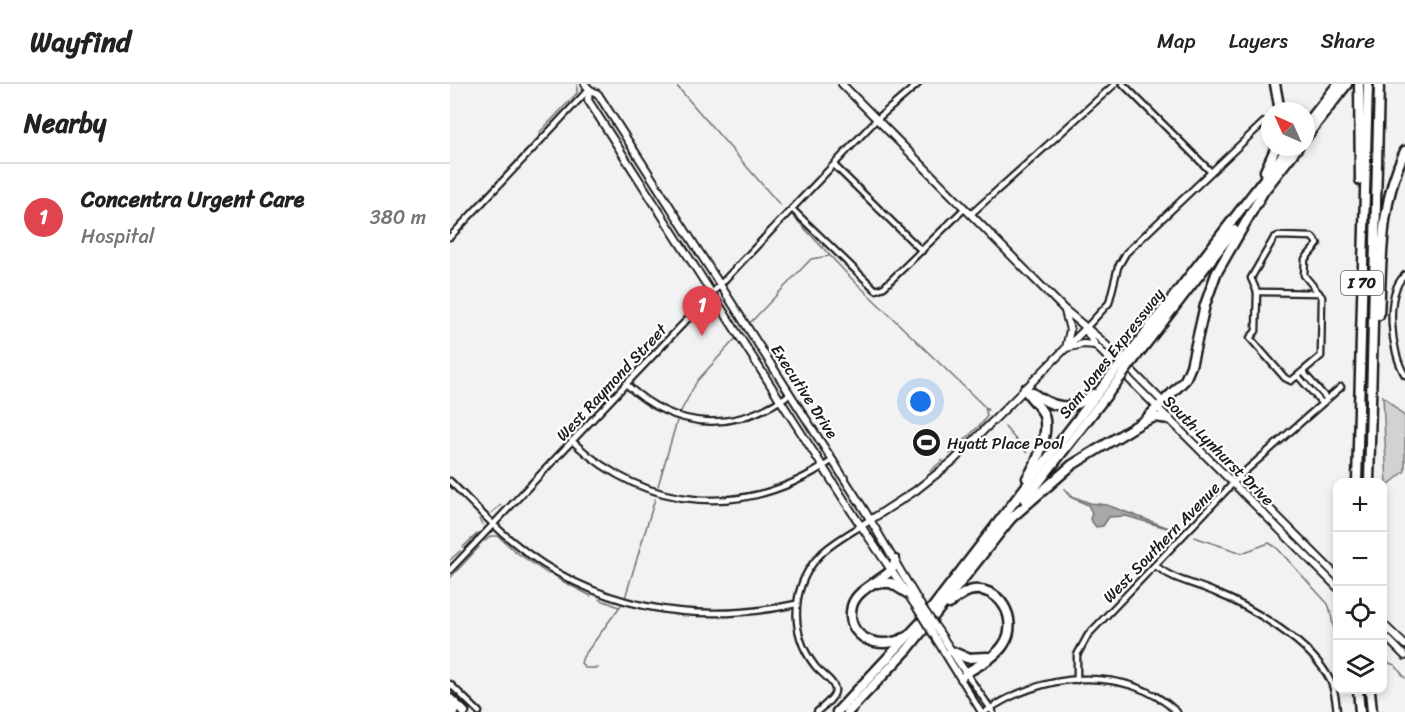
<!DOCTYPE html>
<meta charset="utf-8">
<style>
body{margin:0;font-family:Sriracha,sans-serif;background:#f2f2f2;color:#222}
.controls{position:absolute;right:18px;bottom:18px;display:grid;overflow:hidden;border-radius:12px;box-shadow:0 3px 9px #0003}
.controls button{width:54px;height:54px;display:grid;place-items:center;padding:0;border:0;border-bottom:2px solid #e0e0e0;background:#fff;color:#222;font:30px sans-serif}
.compass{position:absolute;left:811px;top:18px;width:54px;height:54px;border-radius:50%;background:#fff;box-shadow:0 3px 9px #0003;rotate:315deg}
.you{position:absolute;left:471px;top:318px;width:21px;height:21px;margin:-15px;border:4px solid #fff;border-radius:50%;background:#1a73e8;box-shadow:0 0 0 9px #1a73e833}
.badge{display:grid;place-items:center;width:39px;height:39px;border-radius:50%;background:#db2777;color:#fff;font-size:20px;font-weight:700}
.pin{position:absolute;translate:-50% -50px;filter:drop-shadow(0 2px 3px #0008)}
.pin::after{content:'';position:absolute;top:32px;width:21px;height:18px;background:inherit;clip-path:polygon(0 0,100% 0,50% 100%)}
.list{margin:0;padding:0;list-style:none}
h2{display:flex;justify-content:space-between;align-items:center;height:78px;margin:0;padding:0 24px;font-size:26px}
h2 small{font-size:20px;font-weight:400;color:#767676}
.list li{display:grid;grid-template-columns:39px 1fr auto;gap:18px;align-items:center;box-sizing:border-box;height:108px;padding:0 24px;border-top:2px solid #e0e0e0}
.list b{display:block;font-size:22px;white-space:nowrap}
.list p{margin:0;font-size:20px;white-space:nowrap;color:#767676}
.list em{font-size:20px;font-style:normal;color:#767676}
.icon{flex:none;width:33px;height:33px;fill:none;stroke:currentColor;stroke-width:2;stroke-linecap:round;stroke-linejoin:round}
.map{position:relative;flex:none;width:955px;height:628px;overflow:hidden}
header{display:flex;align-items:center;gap:36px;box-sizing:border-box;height:84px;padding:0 30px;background:#fff;border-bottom:2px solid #e0e0e0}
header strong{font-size:28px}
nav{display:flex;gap:33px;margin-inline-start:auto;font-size:21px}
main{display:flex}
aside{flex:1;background:#fff}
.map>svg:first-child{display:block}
</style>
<header>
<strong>Wayfind</strong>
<nav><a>Map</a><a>Layers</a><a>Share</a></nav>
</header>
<main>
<aside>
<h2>Nearby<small></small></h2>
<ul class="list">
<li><span class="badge" style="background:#e0444e">1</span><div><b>Concentra Urgent Care</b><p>Hospital</p></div><em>380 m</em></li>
</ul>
</aside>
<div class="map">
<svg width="955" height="628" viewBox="0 0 955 628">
<rect width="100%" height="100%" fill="#f2f2f2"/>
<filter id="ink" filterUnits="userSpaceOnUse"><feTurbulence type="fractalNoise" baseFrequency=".0167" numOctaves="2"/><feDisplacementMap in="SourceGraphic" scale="12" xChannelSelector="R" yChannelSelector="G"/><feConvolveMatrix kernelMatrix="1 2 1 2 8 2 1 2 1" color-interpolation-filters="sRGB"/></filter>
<g filter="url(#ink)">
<path fill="#d2d2d2" stroke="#777" stroke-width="1.5" d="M933,312l22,21v54l-18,15z"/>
<path fill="#a8a8a8" stroke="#707070" stroke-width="1.5" d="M614,404l10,9 16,6 17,2 70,26 -51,-15 -17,1 -6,9 -7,1 -6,-8 2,-6 -4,-8 -18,-8z"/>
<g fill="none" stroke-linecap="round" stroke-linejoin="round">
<g stroke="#707070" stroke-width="1.5">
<path d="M225,0l105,121"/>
<path d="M90,48l37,-39v-9"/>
<path d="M342,131l58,62 138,133"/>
<path d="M300,239l61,-64 18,-3"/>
<path d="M230,329l17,-32 39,-43"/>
<path d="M555,343l22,26"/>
<path d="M500,370l33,-32 4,-6 -2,-9"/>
<path d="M480,387l13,-11"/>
<path d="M208,402l19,-65"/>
<path d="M41,429l10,-8"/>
<path d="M29,435l4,6"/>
<path d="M744,453l48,16 27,-10 8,5 51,56c5,11 3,24 10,34"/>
<path d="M35,457l6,-5h7l19,17 31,21"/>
<path d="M13,463l15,-14"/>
<path d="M0,476l10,-9"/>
<path d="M0,494l29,-31"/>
<path d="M108,495l33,17"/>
<path d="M175,514l30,-99"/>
<path d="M149,515l20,8"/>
<path d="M932,577l13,4 10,13"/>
<path d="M148,584h-13l-4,-5 2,-6 38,-52"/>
</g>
<defs>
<g id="street">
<path d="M673,0l88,88"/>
<path d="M384,81l88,86"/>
<path d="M342,125l84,81 8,-3 81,-79"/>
<path d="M521,130l144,-130"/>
<path d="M828,152l34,1 6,7 -13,15 -1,16 18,22 -1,59 -30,25 -6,-3 -35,-40 6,-7 1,-39 -6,-14 23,-40z"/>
<path d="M0,153l139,-148"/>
<path d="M955,191c-21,19 -14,78 0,100"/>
<path d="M807,208l62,1"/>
<path d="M635,245l24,-26 9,-36 8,-14 138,-131"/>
<path d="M853,288l24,27"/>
<path d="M848,292l24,27"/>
<path d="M176,300c50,47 109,49 164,10"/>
<path d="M122,357c77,72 174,78 261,19"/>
<path d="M0,397c20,20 40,42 62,60 81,68 183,85 284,63"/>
<path d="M705,481c17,15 39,18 59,27 37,15 98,51 116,88 5,10 6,21 7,32"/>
<path d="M0,486l426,-450 42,-36"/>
<path d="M516,589l27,39"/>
<path d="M511,595l20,33"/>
<path d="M627,596v-25l11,-20 155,-162 98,-86"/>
<path d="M0,600l29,28"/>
<path d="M367,628c5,-5 17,-13 18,-21 1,-9 -15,-18 -20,-25 -27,-35 -24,-83 8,-114 11,-10 25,-18 38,-26"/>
<path d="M535,628c55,-39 140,-49 192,0"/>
</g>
<g id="secondary">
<path d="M135,0l4,5 9,5 267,417 55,93"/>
<path d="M392,0l222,225 36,30 238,238"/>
<path d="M139,5l-1,11 269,420 60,88"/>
<path d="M615,227l5,19 -4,18 17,-4 12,1"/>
<path d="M637,248l8,13 243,243"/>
<path d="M411,442l54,-35 38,-30 132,-132"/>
<path d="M932,539l23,22"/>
<path d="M932,549l23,23"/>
<path d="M485,553l26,42 5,-6 -27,-41"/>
</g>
<g id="highway">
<path d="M825,0l5,27"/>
<path d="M909,0l1,96"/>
<path d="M856,41l32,-41"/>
<path d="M856,53l41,-53"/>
<path d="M815,87l11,-24"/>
<path d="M810,112l38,-49"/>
<path d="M929,231c3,-55 1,-114 26,-164"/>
<path d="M680,269l159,-206"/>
<path d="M685,274l99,-128"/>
<path d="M575,305c5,9 13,15 18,24 8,18 -6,50 -16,65"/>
<path d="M581,308c22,16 40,21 62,2"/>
<path d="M695,337l10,-4 14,2"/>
<path d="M907,398l11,-398"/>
<path d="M919,398l10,-398"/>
<path d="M575,416l92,-118"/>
<path d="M559,436l63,-55 72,-44 41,-41 6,-14 14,-61 11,-31 46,-80"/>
<path d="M445,476c1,18 -37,24 -43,46 -8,32 28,45 52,32"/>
<path d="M424,499h17l16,10"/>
<path d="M499,520c6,-5 12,-10 20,-13 30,-8 51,29 35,53 -8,13 -25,21 -38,29"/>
<path d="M501,567l16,7 20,-1"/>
<path d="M908,606l2,22"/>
<path d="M920,606l2,22"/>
<path d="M0,615l14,13"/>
<path d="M0,625l3,3"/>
<path d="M387,628l86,-92 188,-244"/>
<path d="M398,628l60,-63 104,-132"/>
</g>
</defs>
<use href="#street" stroke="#1c1c1c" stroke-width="9"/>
<use href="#secondary" stroke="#1c1c1c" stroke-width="10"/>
<use href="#highway" stroke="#1c1c1c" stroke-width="13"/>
<use href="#street" stroke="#fff" stroke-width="4.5"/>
<use href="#secondary" stroke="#fff" stroke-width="6"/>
<use href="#highway" stroke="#fff" stroke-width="8"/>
<defs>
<g id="secondary-bridge">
<path d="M470,520l19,28"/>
<path d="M467,524l18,29"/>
</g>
<g id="highway-bridge">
<path d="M661,292l19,-23"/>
<path d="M667,298l18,-24"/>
</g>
</defs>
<use href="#secondary-bridge" stroke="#1c1c1c" stroke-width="10" stroke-linecap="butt"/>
<use href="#highway-bridge" stroke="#1c1c1c" stroke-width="13" stroke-linecap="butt"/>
<use href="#secondary-bridge" stroke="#fff" stroke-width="6"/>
<use href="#highway-bridge" stroke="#fff" stroke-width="8"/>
</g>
</g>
<defs>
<symbol id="stadium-disc" viewBox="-11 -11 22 22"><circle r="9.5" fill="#1c1c1c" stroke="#fff"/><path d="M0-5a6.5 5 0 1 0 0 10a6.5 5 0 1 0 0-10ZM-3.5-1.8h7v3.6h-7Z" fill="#fff"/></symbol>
</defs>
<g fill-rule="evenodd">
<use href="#stadium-disc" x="460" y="342" width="33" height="33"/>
</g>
<g text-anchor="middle" stroke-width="4.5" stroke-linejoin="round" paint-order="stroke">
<rect fill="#fff" stroke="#606060" stroke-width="1.5" x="891" y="187" width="42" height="24" rx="4.5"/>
<g font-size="15" font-weight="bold" fill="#1c1c1c">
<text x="912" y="204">I 70</text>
</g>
<g font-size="16" fill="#1c1c1c" stroke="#fff">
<text transform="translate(661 269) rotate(-52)" y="6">Sam Jones Expressway</text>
<text transform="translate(161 298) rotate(-47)" y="6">West Raymond Street</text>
<text transform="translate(355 307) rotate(57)" y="6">Executive Drive</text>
<text transform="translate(769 366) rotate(45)" y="6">South Lynhurst Drive</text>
<text transform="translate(711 458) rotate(-46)" y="6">West Southern Avenue</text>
</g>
<g font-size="16" fill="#1c1c1c" stroke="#fff" text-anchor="start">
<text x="497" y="365">Hyatt Place Pool</text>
</g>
</g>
</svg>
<div class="controls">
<button>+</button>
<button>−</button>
<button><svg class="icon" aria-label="locate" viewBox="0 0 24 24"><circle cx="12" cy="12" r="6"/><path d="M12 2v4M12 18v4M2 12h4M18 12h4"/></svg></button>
<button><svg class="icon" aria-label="layers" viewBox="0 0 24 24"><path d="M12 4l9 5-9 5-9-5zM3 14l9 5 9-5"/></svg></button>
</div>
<svg class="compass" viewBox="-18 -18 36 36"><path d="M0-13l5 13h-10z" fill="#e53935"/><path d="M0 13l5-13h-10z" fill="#767676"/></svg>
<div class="you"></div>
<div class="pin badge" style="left:252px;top:252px;background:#e0444e">1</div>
</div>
</main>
